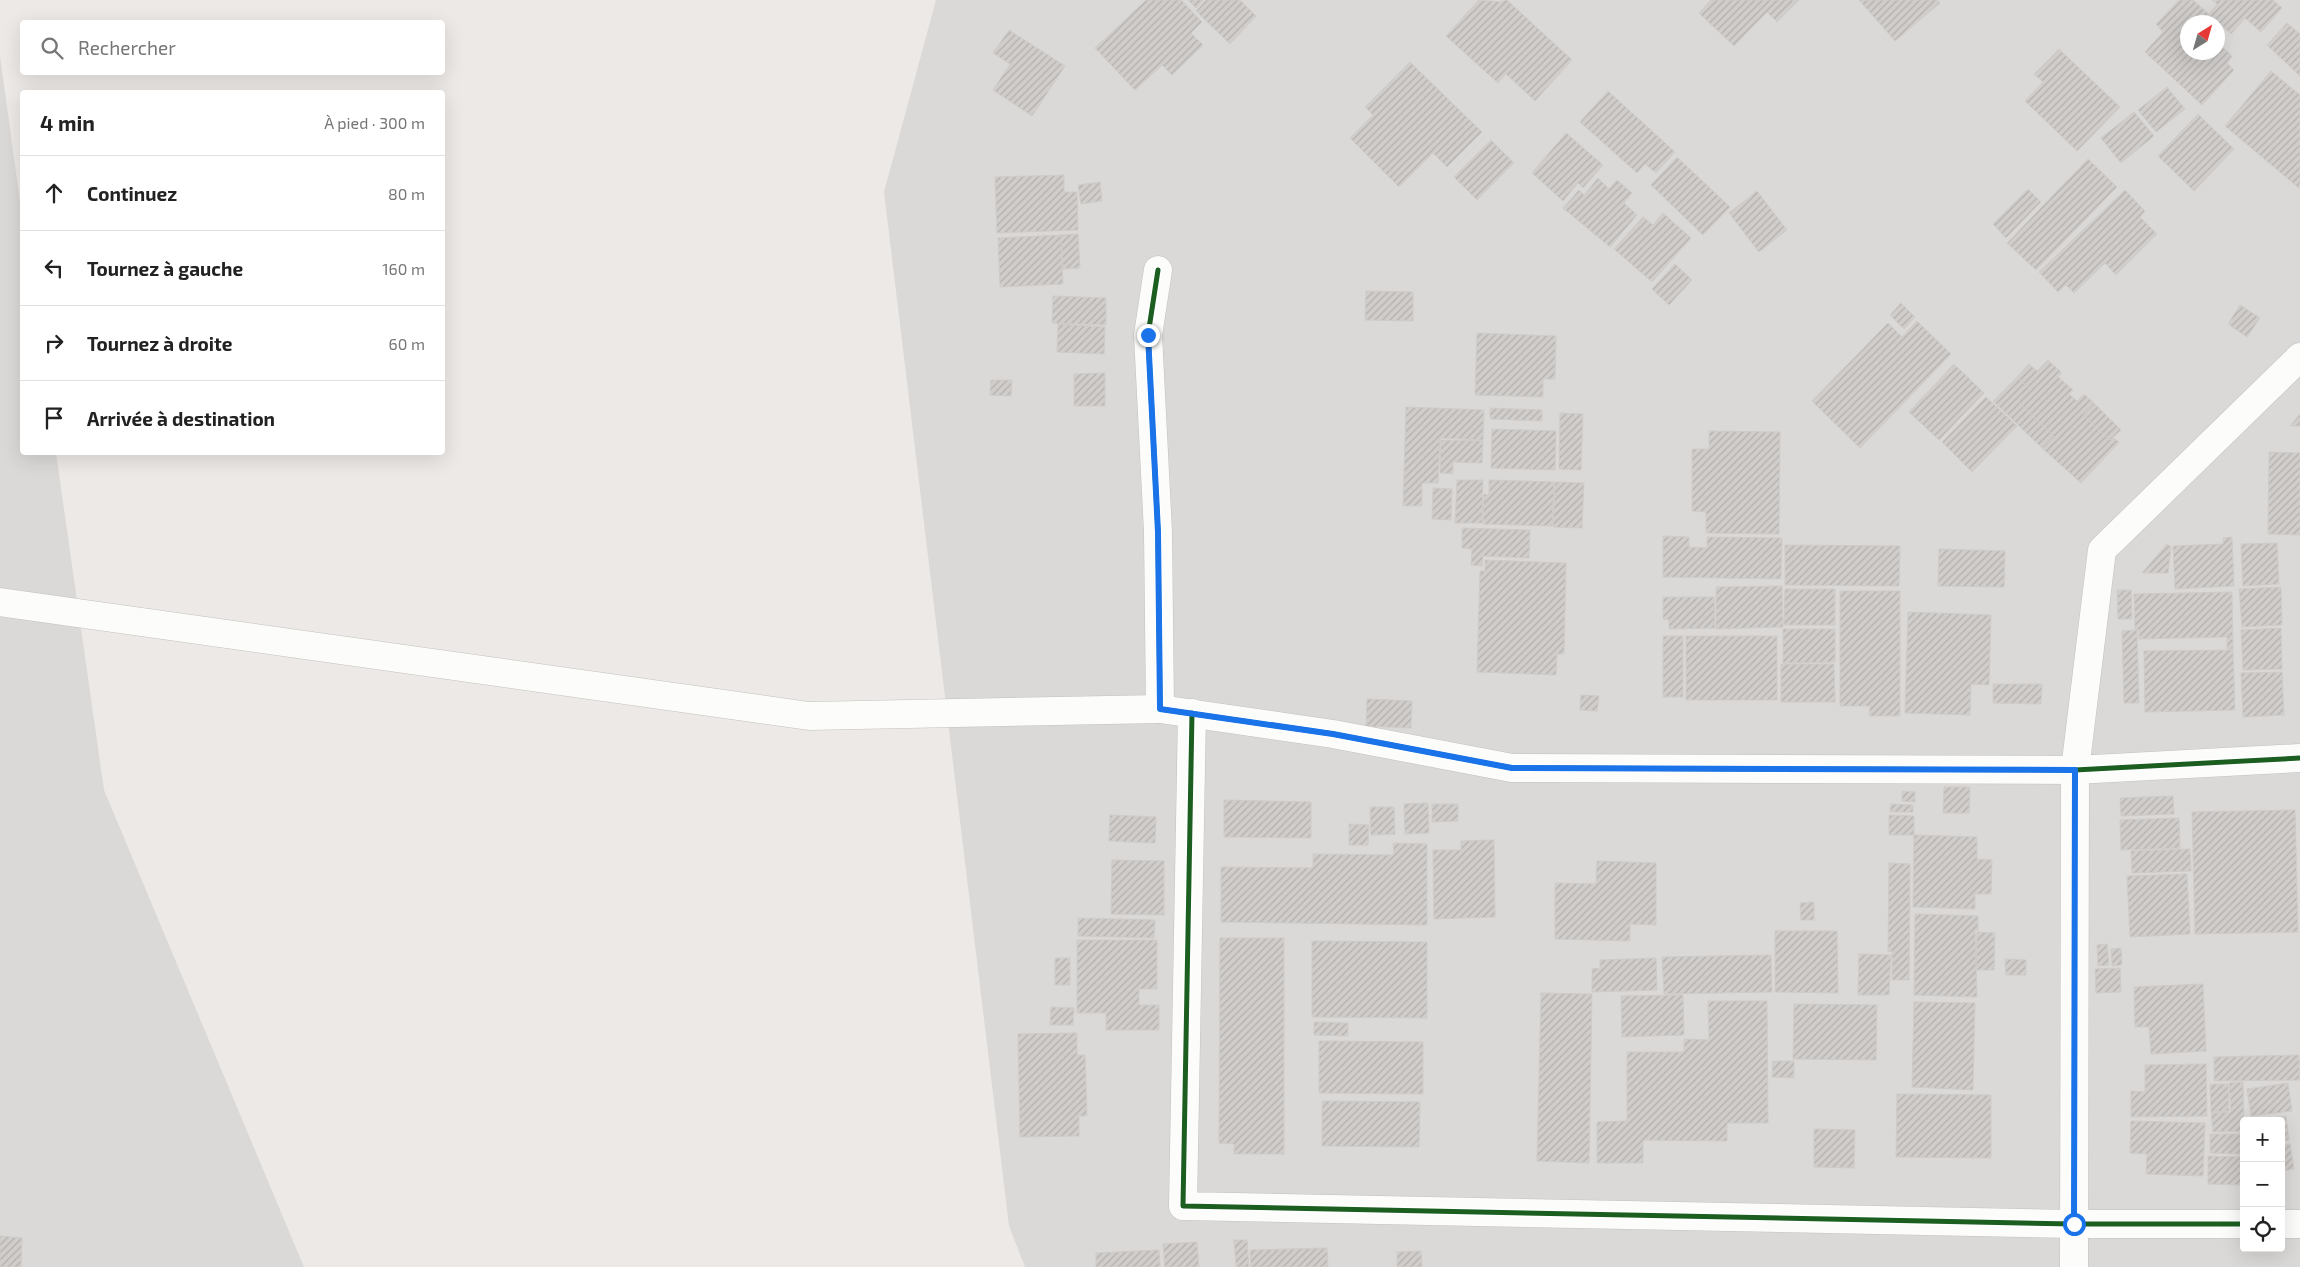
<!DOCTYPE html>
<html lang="fr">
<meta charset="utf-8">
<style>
body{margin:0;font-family:"Exo 2",sans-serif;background:#f2f2f2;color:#222}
.controls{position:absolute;right:15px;bottom:15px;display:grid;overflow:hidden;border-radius:5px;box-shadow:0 5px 20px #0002}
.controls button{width:45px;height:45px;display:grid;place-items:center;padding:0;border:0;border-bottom:1px solid #e0e0e0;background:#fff;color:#222;font:25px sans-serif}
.compass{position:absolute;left:2180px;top:15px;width:45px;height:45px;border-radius:50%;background:#fff;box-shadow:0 5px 20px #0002;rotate:37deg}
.stop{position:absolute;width:15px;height:15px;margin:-11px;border:4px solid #1a73e8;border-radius:50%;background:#fff}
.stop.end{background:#1a73e8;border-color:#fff;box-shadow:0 1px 5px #0008}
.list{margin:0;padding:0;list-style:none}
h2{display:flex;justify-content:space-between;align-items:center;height:65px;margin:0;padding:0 20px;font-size:21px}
h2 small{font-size:16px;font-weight:400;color:#767676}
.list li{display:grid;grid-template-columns:32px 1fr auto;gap:15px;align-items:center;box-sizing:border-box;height:75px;padding:0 20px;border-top:1px solid #e0e0e0}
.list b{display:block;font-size:19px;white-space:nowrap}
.list em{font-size:16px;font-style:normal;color:#767676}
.icon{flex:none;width:28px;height:28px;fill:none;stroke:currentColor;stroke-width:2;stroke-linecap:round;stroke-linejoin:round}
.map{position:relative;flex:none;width:2300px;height:1267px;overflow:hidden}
.search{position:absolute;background:#fff;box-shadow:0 5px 20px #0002;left:20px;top:20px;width:425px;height:55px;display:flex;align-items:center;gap:12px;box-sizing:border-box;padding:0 18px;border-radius:5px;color:#767676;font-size:19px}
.panel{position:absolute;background:#fff;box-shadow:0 5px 20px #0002;left:20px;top:90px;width:425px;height:365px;border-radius:5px}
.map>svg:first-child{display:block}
</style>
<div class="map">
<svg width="2300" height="1267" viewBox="0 0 2300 1267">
<defs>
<pattern id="building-hatch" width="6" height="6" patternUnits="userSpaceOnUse" patternTransform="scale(1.25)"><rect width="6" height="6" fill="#d0cdcb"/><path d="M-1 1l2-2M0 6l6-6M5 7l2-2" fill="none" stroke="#b2b0ae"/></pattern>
</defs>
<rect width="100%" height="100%" fill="#ece9e6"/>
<g fill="#dbd9d7" fill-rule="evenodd">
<path d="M936,0h1364v1267h-1275l-16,-41 -125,-1034zM2188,22h30v30h-30zM2244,1121h37v127h-37z"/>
<path d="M0,56l22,160v236l34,1 48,337 200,477h-304z"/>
</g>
<g fill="url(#building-hatch)" stroke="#cfcbc8">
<path d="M1146,0h35l21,22 -11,11 12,12 -31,30 -10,-10 -27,25 -40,-42z"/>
<path d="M1188,0h15l-7,8z"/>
<path d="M1206,0h34l16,16 -26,28 -34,-33z"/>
<path d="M1479,0l22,2 6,-2 65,60 -37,41 -29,-27 -8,9 -52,-47z"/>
<path d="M1711,0h88l-22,22 -10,-10 -33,34 -35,-33z"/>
<path d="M1859,0h78l3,3 -45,38z"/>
<path d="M2179,0h14l26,23 -31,-1v30h30v-9l14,13 -5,7 7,7 -32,35 -57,-53 18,-20 -7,-8z"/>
<path d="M2212,0h61l9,8 -21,24 -16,-14 -14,16 -22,-20 8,-10z"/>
<path d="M2287,23l13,11v42l-33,-31z"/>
<path d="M1009,30l56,36 -33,50 -39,-26 17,-26 -17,-11z"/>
<path d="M2059,49l61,58 -43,44 -52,-50 18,-19 -9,-8z"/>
<path d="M1410,62l72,70 -35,35 -14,-14 -34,34 -49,-49 23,-23 -8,-8z"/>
<path d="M2271,71l29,24v94l-75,-63z"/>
<path d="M2167,87l18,22 -29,23 -18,-22z"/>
<path d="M1608,91l67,61 -19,21 -11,-9 -8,9 -57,-51z"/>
<path d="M2134,112l20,24 -33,27 -20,-25z"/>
<path d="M2198,114l36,35 -40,42 -36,-35z"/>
<path d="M1566,133l37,32 -20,23 -5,-5 -15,18 -31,-28z"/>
<path d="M1491,140l23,23 -37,37 -23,-23z"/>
<path d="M1677,157l53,50 -27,28 -52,-50z"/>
<path d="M2088,159l29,28 -81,83 -29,-27z"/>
<path d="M1064,175v17h13l1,38 -81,3 -2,-56z"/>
<path d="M1598,178l11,11 8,-9 15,13 -8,10 13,12 -27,32 -47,-39 16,-18 5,5z"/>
<path d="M1100,182l2,19 -21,3 -3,-19z"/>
<path d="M2028,189l13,13 -35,36 -13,-14z"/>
<path d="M2125,190l20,21 -5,6 17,17 -41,41 -11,-12 -31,30 -8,-8 -8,7 -19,-20z"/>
<path d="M1757,191l30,39 -28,22 -30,-39z"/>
<path d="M1663,213l28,25 -39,44 -38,-33 29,-32 10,8z"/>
<path d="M1078,234l2,34 -17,1 -2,-34z"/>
<path d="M1061,235l2,49 -63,3 -2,-49z"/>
<path d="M1675,264l17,16 -23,25 -17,-16z"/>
<path d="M1366,291l47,1v29l-48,-1z"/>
<path d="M1053,296l53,2v27l-54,-2z"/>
<path d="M1901,303l14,14 -11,12 -14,-14z"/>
<path d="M2240,305l20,13 -13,19 -19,-13z"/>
<path d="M1917,321l34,33 -91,94 -48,-47 76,-78 14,14z"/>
<path d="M1058,324l47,3 -1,27 -47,-2z"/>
<path d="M1477,333l79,3 -1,43h-12v18l-68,-2z"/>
<path d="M2048,360l14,13 -4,4 15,13 -4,4 8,7 7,-7 10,9 -11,12 27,25 3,-2 6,4 -38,41 -39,-35 12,-12 -36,-34 12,-13 -13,-12 12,-13 8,7z"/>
<path d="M1954,364l30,29 -45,47 -30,-28z"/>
<path d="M1105,373v33h-31v-32z"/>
<path d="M2017,377l13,12 -12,13 36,34 -12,12 -49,-47z"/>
<path d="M991,380h21l-1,16 -21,-1z"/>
<path d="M1986,397l31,29 -45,46 -30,-30z"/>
<path d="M2094,403l27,27 -11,10 -27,-25z"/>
<path d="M1406,407l78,3 -1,30 -43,-2 -2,45h-16v23h-19z"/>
<path d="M1490,408l52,2v11l-52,-2z"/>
<path d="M1560,413l23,1 -2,56 -22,-1z"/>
<path d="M2300,414v12h-10z"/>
<path d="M1492,429l64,2 -1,39 -64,-2z"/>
<path d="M1709,431l71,1 -1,102 -73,-1v-21l-14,-1v-62h17z"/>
<path d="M1441,440l42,1 -1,22 -29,-1v12l-13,-1z"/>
<path d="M2269,452l31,1v82l-32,-1z"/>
<path d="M1457,480h26l-1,43h-27z"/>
<path d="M1489,480l65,2 -2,44 -69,-2 1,-30 5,1z"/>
<path d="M1555,482l29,1 -2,45 -29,-1z"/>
<path d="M1433,488l19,1 -1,31 -19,-1z"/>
<path d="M1462,528l68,2 -1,28 -46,-2 -1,10 -11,-1 1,-16 -10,-1z"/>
<path d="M1663,536l26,1v10l18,1v-11l75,1 -1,41 -118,-2z"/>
<path d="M2232,537l2,49 -59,3 -2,-43 50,-2v-6z"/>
<path d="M2277,543l2,41 -36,2 -2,-42z"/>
<path d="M2167,544l4,3 -3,26h-26z"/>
<path d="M1785,545l115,1 -1,40 -114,-1z"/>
<path d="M1939,549l66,2 -1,36 -66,-1z"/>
<path d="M1485,560l81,3 -2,91h-7l-1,21 -79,-3 3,-101h5z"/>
<path d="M1782,586l1,41 -67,2v-42z"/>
<path d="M2281,587l1,38 -40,2 -3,-38z"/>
<path d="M1785,589h50v36h-51z"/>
<path d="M2117,590h14l1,29h-14z"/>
<path d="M1840,591h60v125h-31l1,-10h-30z"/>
<path d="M2232,592l1,57h-6v-12l-88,2v-9l-4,-1 -1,-35z"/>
<path d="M1663,597h51l1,31 -46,1v-9l-6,-1z"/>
<path d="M1908,612l83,3 -2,70 -18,-1 -1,31 -65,-2z"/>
<path d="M2281,628l1,41 -39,1 -2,-40z"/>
<path d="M1783,629h52v33l-52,1z"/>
<path d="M2137,630l2,73h-15l-2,-72z"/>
<rect x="1663" y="636" width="20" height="61"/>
<rect x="1686" y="636" width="91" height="64"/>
<path d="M2233,650l2,60 -90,2 -1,-61z"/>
<path d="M1781,664h53l1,38h-54z"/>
<path d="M2282,672l2,43 -41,2 -2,-44z"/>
<path d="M1993,684h49l-1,20 -48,-1z"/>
<path d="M1581,695l18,1 -2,15 -17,-1z"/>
<path d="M1367,699l45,2 -1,27 -45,-2z"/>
<path d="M1944,787h26l-1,26h-26z"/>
<path d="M1902,791l13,1v10l-13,-1z"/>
<path d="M2173,796l1,18 -53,2 -1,-18z"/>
<path d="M1224,800l87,2v36l-87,-1z"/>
<path d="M1428,803l1,30 -24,1 -1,-30z"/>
<path d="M1432,804h26v17l-26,1z"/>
<path d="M1891,804l22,1v7h-23z"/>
<path d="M1370,807h24l1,27 -24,1z"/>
<path d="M2295,810l3,122 -103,2 -3,-122z"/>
<path d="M1110,815l46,2 -1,26 -46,-2z"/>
<path d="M1889,815l25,1v19h-25z"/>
<path d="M2179,818l1,30 -59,2 -1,-30z"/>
<path d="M1349,824l20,1 -1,20h-19z"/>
<path d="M1914,835l63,2v22l15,1 -1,34h-16v15l-62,-2z"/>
<path d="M1494,840l1,77 -61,2 -1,-69h28v-9z"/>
<path d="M1393,843l34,1v81l-206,-3v-55l92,1v-14l81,1z"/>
<path d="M2190,849l1,22 -59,2 -1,-22z"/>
<path d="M1112,860l52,1v54l-53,-1z"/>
<path d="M1597,861l59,2v62l-26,-1v17l-75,-2v-56l41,1z"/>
<path d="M1889,863l21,1 -1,116h-17v-29l-4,1z"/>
<path d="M2187,874l3,60 -60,3 -3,-61z"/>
<path d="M1814,902v18h-13l-1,-17z"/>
<path d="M1915,914l63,2v14h-3l2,67 -63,-2z"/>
<path d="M1078,918l77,2 -1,18 -76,-2z"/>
<path d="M1775,931h62l1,62 -63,-1z"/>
<path d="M1977,932l18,1 -1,37h-18z"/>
<path d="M1220,938h64v216h-50v-10l-15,-1z"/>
<path d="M1077,940h80v49h-18v16h20v25h-53v-17h-29z"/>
<path d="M1312,941l115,1v76l-115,-1z"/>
<path d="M2107,944l2,21 -11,1 -1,-21z"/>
<path d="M2121,948l1,17 -10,1 -1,-17z"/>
<path d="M1859,954l32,1 -2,40h-31z"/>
<path d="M1771,955l1,37 -108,2 -2,-37z"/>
<rect x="1055" y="958" width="15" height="27"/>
<path d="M1656,958l1,32 -65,2v-23l8,-1v-8z"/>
<path d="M2005,959l21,1v15h-20z"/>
<path d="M2120,968l1,24 -25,1 -1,-24z"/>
<path d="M2203,984l3,67 -55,3 -2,-27h-14l-1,-40z"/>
<path d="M1541,993l51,1 -3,169 -52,-2z"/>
<path d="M1683,995l1,40 -62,2 -1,-41z"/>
<path d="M1708,1001h59l1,122h-41v18l-84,-1v23h-46v-41l30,-1v-69h57v-13l25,1z"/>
<path d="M1914,1002l61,1 -2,87 -61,-3z"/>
<path d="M1794,1004l83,1 -1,55 -83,-1z"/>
<path d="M1051,1007l23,1 -1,17h-23z"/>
<path d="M1314,1022l34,1v13l-34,-1z"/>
<path d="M1077,1033v22h8l2,61h-8v20l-59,1 -2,-103z"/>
<path d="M1319,1041l104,1v52l-104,-1z"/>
<path d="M2299,1055l1,25 -86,1v-24z"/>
<path d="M1773,1061h21v17l-22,-1z"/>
<path d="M2206,1064l1,52 -76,1v-26l14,1v-27z"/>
<path d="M2243,1082l1,49 -31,1 -2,-19 20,-1 -2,-29z"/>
<path d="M2288,1083l4,28 -41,5 -4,-27z"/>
<path d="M2210,1084h18l1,27 -18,1z"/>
<path d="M1897,1094l94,1v63l-95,-1z"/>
<path d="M1322,1101l98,1 -1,45 -97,-1z"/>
<path d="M2286,1116l3,24 -8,1v-20h-32z"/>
<path d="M2131,1121l74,2 -2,53 -57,-2 1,-20 -17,-1z"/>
<path d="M1814,1129l41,1 -1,38 -40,-1z"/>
<path d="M2210,1134h30v20l-30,-1z"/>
<path d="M2290,1144l4,25 -13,2v-26z"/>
<path d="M2208,1156l35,1v28l-35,-1z"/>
<path d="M0,1236l22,2 -1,29h-21z"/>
<path d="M1234,1240h13l2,27h-13z"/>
<path d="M1197,1242l2,25h-34l-2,-23z"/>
<path d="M1327,1248l1,19h-77l-1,-17z"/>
<path d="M1159,1250l1,17h-64v-14z"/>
<path d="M1421,1251l1,16h-25v-15z"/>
</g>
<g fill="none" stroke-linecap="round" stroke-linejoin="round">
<defs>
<g id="minor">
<path d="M1158,270l-10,65 10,197 2,177 173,25 179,34 563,2 225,-12"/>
<path d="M0,602l809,114 351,-7"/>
<path d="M1192,713l-9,493 891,18h170"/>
<path d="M2281,1224h19"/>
<path d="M2074,1267l1,-497 27,-220 198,-193"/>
</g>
</defs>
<use href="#minor" stroke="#c3c1c0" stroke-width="29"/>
<use href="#minor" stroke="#fcfcfb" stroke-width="28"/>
<defs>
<g id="cycleway">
<path d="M1158,270l-10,65 10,197 2,177 173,25 179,34 563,2 225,-12"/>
<path d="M1192,713l-9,493 891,18h170"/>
</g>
</defs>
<use href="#cycleway" stroke="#fff" stroke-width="8"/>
<use href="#cycleway" stroke="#1b5e20" stroke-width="5"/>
</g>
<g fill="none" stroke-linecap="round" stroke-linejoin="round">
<path stroke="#1a73e8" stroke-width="6" d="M1148,335l10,197 2,177 173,25 179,34 563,2 -1,454"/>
</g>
</svg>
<div class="controls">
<button>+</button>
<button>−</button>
<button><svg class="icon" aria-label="locate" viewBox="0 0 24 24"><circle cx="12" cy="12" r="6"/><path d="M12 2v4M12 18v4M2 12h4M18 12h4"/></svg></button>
</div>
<svg class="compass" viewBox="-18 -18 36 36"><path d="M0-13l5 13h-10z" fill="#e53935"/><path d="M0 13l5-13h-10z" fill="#767676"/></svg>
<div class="stop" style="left:2074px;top:1224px"></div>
<div class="stop end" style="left:1148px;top:335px"></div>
<div class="search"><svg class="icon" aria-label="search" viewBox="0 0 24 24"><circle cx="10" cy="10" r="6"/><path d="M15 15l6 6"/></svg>Rechercher</div>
<section class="panel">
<h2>4 min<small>À pied · 300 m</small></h2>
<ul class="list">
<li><svg class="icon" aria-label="ahead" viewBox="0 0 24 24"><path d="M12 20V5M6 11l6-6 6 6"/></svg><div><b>Continuez</b></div><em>80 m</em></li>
<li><svg class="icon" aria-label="left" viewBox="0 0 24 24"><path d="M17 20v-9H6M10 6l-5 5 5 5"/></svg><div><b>Tournez à gauche</b></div><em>160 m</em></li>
<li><svg class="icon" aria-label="right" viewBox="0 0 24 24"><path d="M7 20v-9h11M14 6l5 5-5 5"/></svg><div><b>Tournez à droite</b></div><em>60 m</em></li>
<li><svg class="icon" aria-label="arrive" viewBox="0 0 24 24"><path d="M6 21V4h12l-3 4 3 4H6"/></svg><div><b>Arrivée à destination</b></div></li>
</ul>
</section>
</div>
